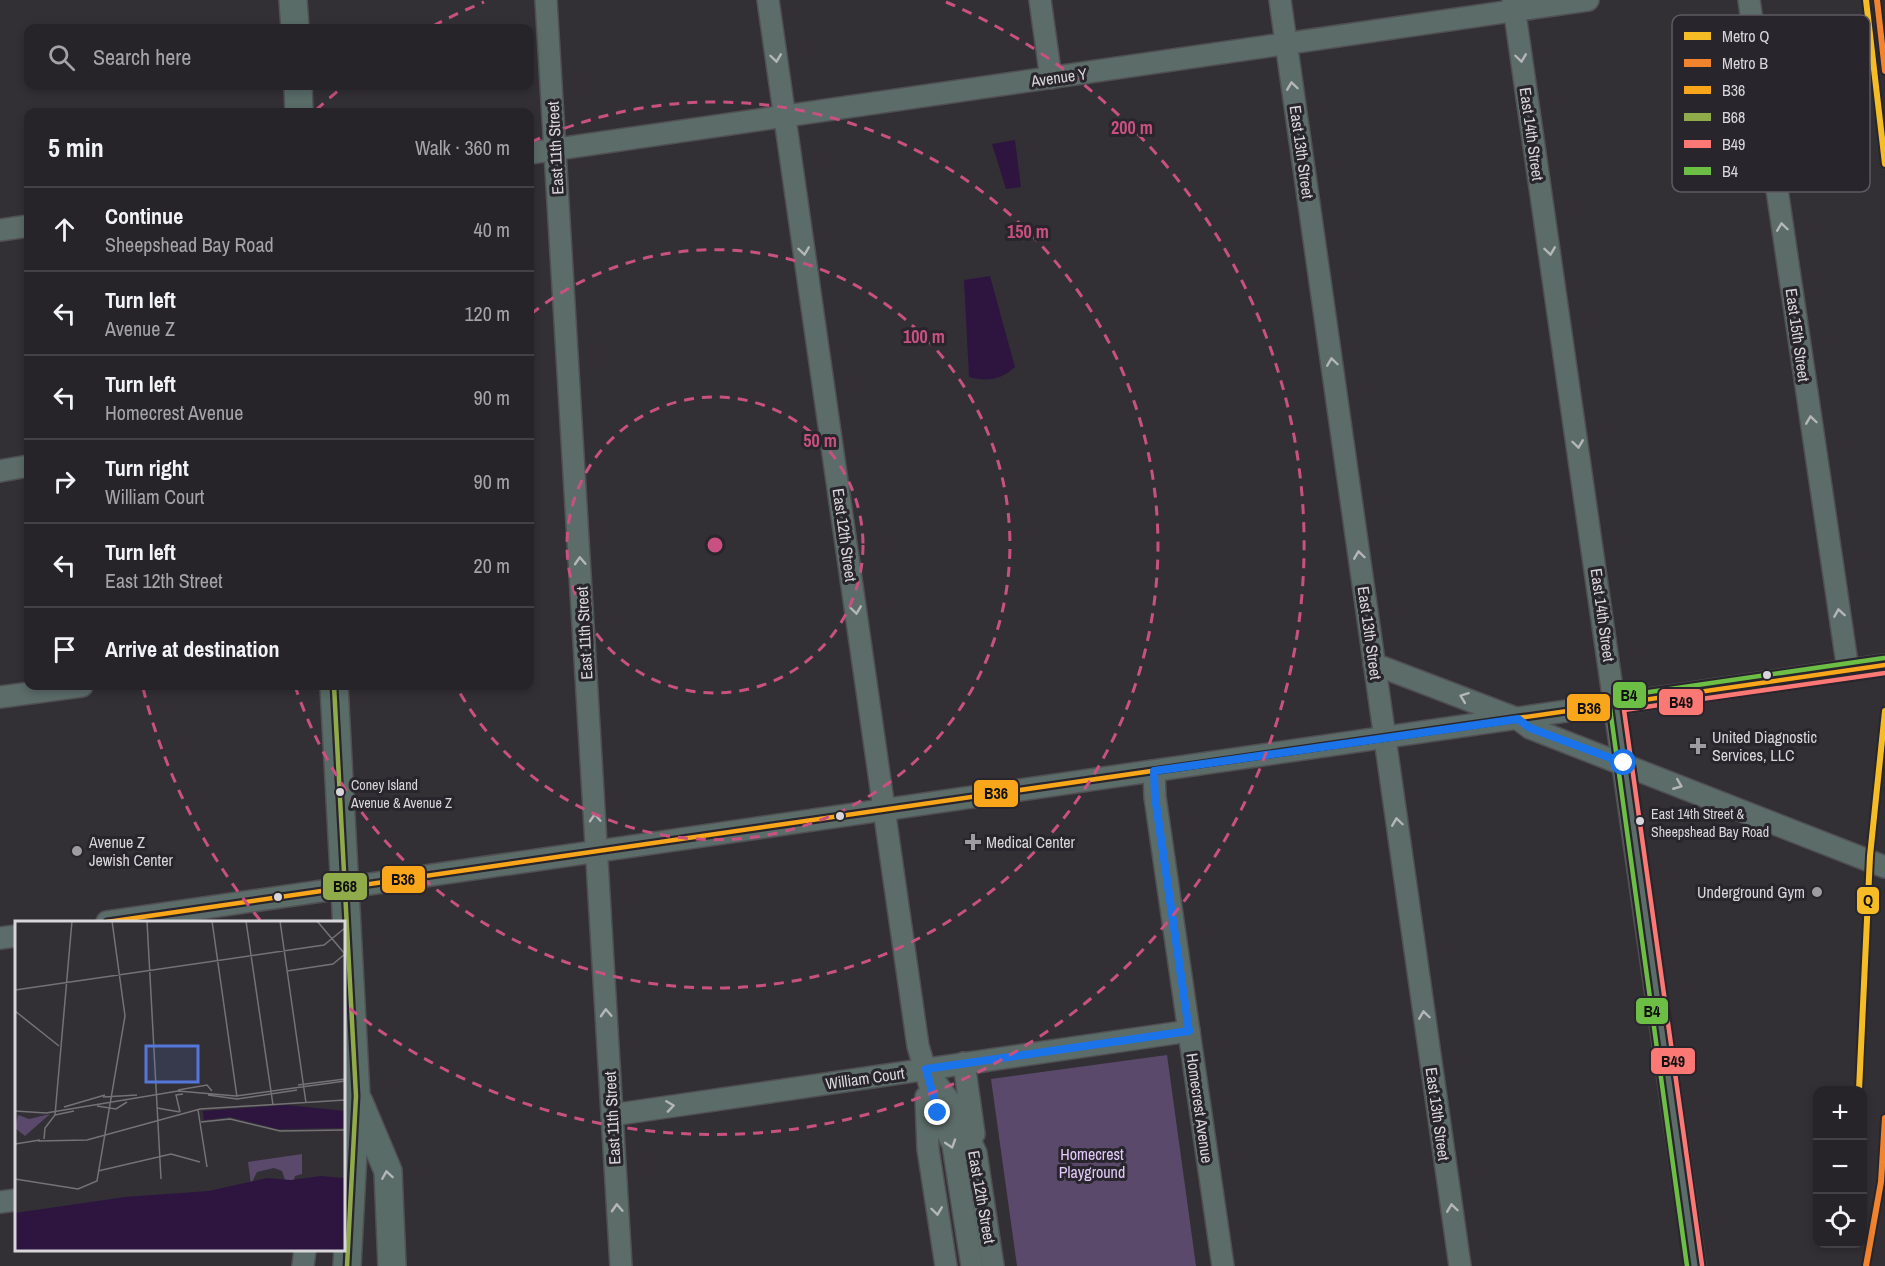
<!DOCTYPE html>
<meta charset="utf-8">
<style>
body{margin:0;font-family:"Archivo Narrow",sans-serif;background:#323034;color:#f1f3f6}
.controls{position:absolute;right:18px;bottom:18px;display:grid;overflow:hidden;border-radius:12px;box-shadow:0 3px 9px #0003}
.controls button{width:54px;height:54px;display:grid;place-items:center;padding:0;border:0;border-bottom:2px solid #424145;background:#262428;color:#f1f3f6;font:30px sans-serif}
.stop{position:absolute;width:18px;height:18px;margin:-14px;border:4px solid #1a73e8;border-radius:50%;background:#fff}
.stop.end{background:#1a73e8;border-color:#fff;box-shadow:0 2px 6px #0008}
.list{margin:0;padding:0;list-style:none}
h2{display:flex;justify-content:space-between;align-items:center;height:78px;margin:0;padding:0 24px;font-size:26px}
h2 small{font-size:20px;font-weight:400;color:#a4a4a8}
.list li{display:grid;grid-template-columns:39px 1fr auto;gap:18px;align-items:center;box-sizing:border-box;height:84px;padding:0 24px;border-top:2px solid #424145}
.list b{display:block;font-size:22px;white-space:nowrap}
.list p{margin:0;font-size:20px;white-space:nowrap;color:#a4a4a8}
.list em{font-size:20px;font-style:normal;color:#a4a4a8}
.icon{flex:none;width:33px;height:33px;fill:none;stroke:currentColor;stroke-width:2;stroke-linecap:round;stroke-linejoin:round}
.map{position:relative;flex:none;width:1885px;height:1266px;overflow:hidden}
.search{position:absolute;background:#262428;box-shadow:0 3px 9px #0003;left:24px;top:24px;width:510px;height:66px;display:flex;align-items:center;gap:15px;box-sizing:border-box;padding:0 21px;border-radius:12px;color:#a4a4a8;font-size:22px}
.panel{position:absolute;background:#262428;box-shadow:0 3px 9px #0003;left:24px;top:108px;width:510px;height:582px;border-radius:12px}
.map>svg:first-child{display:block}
</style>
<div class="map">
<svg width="1885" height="1266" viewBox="0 0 1885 1266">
<rect width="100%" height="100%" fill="#323035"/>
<path fill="#5a496b" d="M1167,1055l29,211h-179l-26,-187z"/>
<g fill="#2d1540">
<path d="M1015,140l6,47 -15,2 -14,-45z"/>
<path d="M990,276l25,91c-14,13 -28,15 -46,10l-5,-97z"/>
</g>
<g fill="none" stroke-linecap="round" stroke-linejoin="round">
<defs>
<g id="minor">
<path d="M546,0l75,1266"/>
<path d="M768,0l150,1046 20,67 15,32 19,121"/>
<path d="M1040,0l11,78"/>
<path d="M1280,0l180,1266"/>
<path d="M1513,0l182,1266"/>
<path d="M1749,0l99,670"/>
<path d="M530,153l1058,-153"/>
<path d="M0,230l28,-4"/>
<path d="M0,471l28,-5"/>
<path d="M1374,664l144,55 12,9 355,139"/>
<path d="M0,697l82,-11"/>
<path d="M1154,771l1,26 68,469"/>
<path d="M107,922l1778,-257"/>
<path d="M0,938l16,-2"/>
<path d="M964,1063l10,71"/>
<path d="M933,1079l21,28 22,46 17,113"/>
<path d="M926,1097l2,52 18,117"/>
<path d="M612,1115l577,-84"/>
<path d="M0,1202l16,-2"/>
<path d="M303,1266l2,-16"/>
</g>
<g id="major">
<path d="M293,0l2,28"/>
<path d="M298,86l1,26"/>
<path d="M334,686l22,410 -9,170"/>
<path d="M359,1102l29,69 4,95"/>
</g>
</defs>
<use href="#minor" stroke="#504f52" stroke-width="24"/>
<use href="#major" stroke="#504f52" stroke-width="30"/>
<use href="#minor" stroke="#5c6c68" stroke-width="21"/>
<use href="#major" stroke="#596c68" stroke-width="27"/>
<defs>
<path id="bus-1" d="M107,922l1778,-257"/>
<path id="bus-2" d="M334,686l22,410 -9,170"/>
<path id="bus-3" d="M1702,1265l-78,-555 261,-37"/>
<path id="bus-4" d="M1687,1266l-78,-565 6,-4 269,-39"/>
</defs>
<use href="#bus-1" stroke="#28252c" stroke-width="9"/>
<use href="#bus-2" stroke="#28252c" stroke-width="9"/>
<use href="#bus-3" stroke="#28252c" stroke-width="9"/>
<use href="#bus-4" stroke="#28252c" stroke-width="9"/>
<use href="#bus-1" stroke="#faa61a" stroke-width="4.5"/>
<use href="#bus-2" stroke="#90ac4a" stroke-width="4.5"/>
<use href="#bus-3" stroke="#fc7874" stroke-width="4.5"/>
<use href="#bus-4" stroke="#6cbe45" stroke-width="4.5"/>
<defs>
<g id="metro-1">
<path d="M1866,0l19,164"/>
<path d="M1859,1090l11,-234 15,-145"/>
</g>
<g id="metro-2">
<path d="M1877,0l8,71"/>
<path d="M1866,1266l15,-84 4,-64"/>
</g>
</defs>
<use href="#metro-1" stroke="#28252c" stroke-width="10"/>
<use href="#metro-2" stroke="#28252c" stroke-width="10"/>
<use href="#metro-1" stroke="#f6bc26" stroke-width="6"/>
<use href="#metro-2" stroke="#f2842d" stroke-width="6"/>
</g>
<defs><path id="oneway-chevron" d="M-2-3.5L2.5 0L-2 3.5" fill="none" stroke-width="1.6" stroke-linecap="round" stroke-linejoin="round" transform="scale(1.5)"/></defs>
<g stroke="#b4b6b8">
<use href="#oneway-chevron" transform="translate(776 58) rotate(82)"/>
<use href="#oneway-chevron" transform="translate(1521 58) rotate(82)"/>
<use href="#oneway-chevron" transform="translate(1292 86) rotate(-98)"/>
<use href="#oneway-chevron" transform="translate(1782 227) rotate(-98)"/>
<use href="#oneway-chevron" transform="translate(804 251) rotate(82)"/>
<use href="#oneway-chevron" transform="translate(1550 251) rotate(82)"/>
<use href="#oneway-chevron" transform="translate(1332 362) rotate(-98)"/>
<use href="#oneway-chevron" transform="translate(1811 420) rotate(-98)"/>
<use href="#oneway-chevron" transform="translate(1578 444) rotate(82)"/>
<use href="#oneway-chevron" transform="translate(1359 555) rotate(-98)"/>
<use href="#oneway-chevron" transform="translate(580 561) rotate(-93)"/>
<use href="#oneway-chevron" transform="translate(856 610) rotate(82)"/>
<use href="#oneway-chevron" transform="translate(1839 613) rotate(-99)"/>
<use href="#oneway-chevron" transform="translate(1464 697) rotate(-159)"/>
<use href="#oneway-chevron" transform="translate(1678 785) rotate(22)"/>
<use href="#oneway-chevron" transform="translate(595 818) rotate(-93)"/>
<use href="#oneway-chevron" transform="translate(1397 822) rotate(-98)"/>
<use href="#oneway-chevron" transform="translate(606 1013) rotate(-93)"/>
<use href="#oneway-chevron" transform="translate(1424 1015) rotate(-98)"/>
<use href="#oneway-chevron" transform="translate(670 1106) rotate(-8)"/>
<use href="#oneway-chevron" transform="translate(951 1144) rotate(72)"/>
<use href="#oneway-chevron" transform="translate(617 1208) rotate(-93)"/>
<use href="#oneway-chevron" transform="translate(1452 1208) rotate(-98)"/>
<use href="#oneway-chevron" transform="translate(937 1211) rotate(82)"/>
</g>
<use stroke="#b3b6b8" href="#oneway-chevron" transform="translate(387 1175) rotate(-99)"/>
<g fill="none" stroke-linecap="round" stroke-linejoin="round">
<path stroke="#1a73e8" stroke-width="8" d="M938,1113l-12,-44 263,-38 -34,-234 -1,-26 364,-52 12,9 94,35"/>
</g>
<g fill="none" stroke="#c95181" stroke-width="3" stroke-dasharray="10 8">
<circle cx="715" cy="545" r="148"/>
<path d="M531 314A295 295 0 1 1 456 686"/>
<path d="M531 142A443 443 0 1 1 295 686"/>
<path d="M260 920A590 590 0 0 1 143 688M316 110A590 590 0 0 1 344 86M433 26A590 590 0 0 1 484 2M946 2A590 590 0 1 1 344 1004"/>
</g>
<g fill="#d9d6db" stroke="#28252c" stroke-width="2">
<circle cx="1767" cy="675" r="5"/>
<circle cx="340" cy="792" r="5"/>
<circle cx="840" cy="816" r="5"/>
<circle cx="1640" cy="821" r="5"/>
<circle cx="278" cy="897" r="5"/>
</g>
<g fill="#9f9ca1" stroke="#28252c" stroke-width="2">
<path d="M1695 737h6v6h6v6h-6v6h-6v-6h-6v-6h6z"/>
<path d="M970 833h6v6h6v6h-6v6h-6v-6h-6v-6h6z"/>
<circle cx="77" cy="851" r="6"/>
<circle cx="1817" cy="892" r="6"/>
</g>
<g text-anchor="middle" stroke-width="6" stroke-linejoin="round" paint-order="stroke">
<g font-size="14" fill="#d9d6db" stroke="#28252c" text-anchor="start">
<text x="351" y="790">Coney Island<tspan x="351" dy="18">Avenue &amp; Avenue Z</tspan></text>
<text x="1651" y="819">East 14th Street &amp;<tspan x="1651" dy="18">Sheepshead Bay Road</tspan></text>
</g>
<g font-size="16" fill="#d9d6db" stroke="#28252c">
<text transform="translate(1059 77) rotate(-8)" y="6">Avenue Y</text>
<text transform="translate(1532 134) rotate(82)" y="6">East 14th Street</text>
<text transform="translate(555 148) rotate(-93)" y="6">East 11th Street</text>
<text transform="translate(1302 152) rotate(82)" y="6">East 13th Street</text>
<text transform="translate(1798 335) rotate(82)" y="6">East 15th Street</text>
<text transform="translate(845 535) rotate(82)" y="6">East 12th Street</text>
<text transform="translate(1603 615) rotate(82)" y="6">East 14th Street</text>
<text transform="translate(584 633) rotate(-93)" y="6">East 11th Street</text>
<text transform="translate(1370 633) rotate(82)" y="6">East 13th Street</text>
<text transform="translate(865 1078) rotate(-8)" y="6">William Court</text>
<text transform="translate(1200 1108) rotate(82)" y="6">Homecrest Avenue</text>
<text transform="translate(1438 1114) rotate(82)" y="6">East 13th Street</text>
<text transform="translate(612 1118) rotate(-93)" y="6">East 11th Street</text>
<text transform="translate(982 1197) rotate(80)" y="6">East 12th Street</text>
</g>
<g font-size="16" fill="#d9d6db" stroke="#28252c" text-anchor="start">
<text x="1712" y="743">United Diagnostic<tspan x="1712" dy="18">Services, LLC</tspan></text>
<text x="89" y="848">Avenue Z<tspan x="89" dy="18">Jewish Center</tspan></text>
<text x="986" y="848">Medical Center</text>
<text x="1805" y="898" text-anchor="end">Underground Gym</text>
</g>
<g font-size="16" fill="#e0c9f9" stroke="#28252c">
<text x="1092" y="1160">Homecrest<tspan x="1092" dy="18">Playground</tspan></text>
</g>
</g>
<g transform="translate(15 921)">
<rect width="330" height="330" fill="#323035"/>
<path d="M35,193l-25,22 -10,-8 3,-13 11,4zM287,233v20l-7,2 -1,4h-9l-3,-9 -8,-3 -17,4 -6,12 -3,-22z" fill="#5a496b"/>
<path d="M272,184l58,6v17l-67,1 -48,-12 -26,3 -1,-9zM306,255l24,2v73h-330v-38l110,-16 84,-6 58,-13 24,2z" fill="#2d1540"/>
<path fill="none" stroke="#757277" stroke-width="1.5" d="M132,0l14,258M197,0l25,176M231,0l27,184M265,0l26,182M302,0l28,33M272,50l46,-7 12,-10M0,69l309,-45 21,-17M0,90l44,35M283,164l47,-6M163,169l29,-5 5,6M193,174l29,4 60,-9M88,176l34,-2M82,185l19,3 11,-7M49,186l41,-12M142,187l23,4M183,189l9,57M0,190l31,2 132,-22 58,5 109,-15M165,191l-4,-17 7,-1M40,194l19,-4M186,201l29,-3 50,12 65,-1M29,218l1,-11 10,-13 17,-194M23,220l49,-1 113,-31 145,-9M0,223l25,-4M83,250l73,-17 29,8M0,258l63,10 19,-8 28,-165 -13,-95"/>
<path fill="#5577d9" fill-opacity="0.15" stroke="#5577d9" stroke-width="3" d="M131,125h52v36h-52z"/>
<rect width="330" height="330" fill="none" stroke="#d9d6db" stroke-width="3"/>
</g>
<rect x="1672" y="15" width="198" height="177" rx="9" fill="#28252c" stroke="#5d5a61" stroke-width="1.5"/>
<rect x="1684" y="32" width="27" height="8" fill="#f6bc26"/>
<rect x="1684" y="59" width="27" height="8" fill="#f2842d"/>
<rect x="1684" y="86" width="27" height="8" fill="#faa61a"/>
<rect x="1684" y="113" width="27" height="8" fill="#90ac4a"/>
<rect x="1684" y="140" width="27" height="8" fill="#fc7874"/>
<rect x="1684" y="167" width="27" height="8" fill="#6cbe45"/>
<g font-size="16" fill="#d9d6db">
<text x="1722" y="42">Metro Q</text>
<text x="1722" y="69">Metro B</text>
<text x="1722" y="96">B36</text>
<text x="1722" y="123">B68</text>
<text x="1722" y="150">B49</text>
<text x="1722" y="177">B4</text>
</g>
<circle cx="715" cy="545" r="9" fill="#c95181" stroke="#28252c" stroke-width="3"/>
<g font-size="18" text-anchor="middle" font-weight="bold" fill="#c95181" stroke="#28252c" stroke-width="6" stroke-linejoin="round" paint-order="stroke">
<text x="1132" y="134">200 m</text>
<text x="1028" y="238">150 m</text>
<text x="924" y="343">100 m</text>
<text x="820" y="447">50 m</text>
</g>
<g stroke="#28252c" stroke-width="2">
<rect x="1612" y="681" width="35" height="28" rx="6" fill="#6cbe45"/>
<rect x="1658" y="688" width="46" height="28" rx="6" fill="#fc7874"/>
<rect x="1566" y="693" width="45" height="29" rx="6" fill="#faa61a"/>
<rect x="973" y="779" width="46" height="29" rx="6" fill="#faa61a"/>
<rect x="381" y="865" width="45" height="29" rx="6" fill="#faa61a"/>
<rect x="322" y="872" width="46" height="29" rx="6" fill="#90ac4a"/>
<rect x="1856" y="886" width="24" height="29" rx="6" fill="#f6bc26"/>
<rect x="1635" y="997" width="34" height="28" rx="6" fill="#6cbe45"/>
<rect x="1650" y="1047" width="46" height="28" rx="6" fill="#fc7874"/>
</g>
<g font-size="16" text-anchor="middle" font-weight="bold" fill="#111">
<text x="1629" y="701">B4</text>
<text x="1681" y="708">B49</text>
<text x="1589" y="714">B36</text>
<text x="996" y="799">B36</text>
<text x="403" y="885">B36</text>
<text x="345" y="892">B68</text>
<text x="1868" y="906">Q</text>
<text x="1652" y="1017">B4</text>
<text x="1673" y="1067">B49</text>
</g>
</svg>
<div class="controls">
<button>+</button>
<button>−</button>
<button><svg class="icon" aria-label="locate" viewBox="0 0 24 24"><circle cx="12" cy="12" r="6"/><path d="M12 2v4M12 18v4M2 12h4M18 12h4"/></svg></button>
</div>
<div class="stop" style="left:1624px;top:763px"></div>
<div class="stop end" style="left:938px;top:1113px"></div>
<div class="search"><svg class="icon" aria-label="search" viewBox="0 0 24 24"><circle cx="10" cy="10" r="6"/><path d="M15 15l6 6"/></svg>Search here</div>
<section class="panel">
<h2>5 min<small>Walk · 360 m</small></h2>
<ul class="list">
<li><svg class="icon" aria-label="ahead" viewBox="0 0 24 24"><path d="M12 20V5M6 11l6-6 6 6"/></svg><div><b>Continue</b><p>Sheepshead Bay Road</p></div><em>40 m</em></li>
<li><svg class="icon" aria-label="left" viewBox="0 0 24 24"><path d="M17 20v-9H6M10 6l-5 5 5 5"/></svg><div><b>Turn left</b><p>Avenue Z</p></div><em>120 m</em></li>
<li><svg class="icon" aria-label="left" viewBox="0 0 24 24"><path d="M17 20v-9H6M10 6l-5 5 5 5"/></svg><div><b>Turn left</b><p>Homecrest Avenue</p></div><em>90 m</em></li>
<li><svg class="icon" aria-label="right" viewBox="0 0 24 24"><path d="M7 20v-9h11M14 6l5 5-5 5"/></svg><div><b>Turn right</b><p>William Court</p></div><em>90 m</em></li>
<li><svg class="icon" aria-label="left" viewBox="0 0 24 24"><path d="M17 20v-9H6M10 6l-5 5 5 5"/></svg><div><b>Turn left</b><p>East 12th Street</p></div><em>20 m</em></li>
<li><svg class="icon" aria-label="arrive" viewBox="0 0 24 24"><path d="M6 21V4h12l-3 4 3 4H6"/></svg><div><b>Arrive at destination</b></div></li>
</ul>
</section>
</div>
